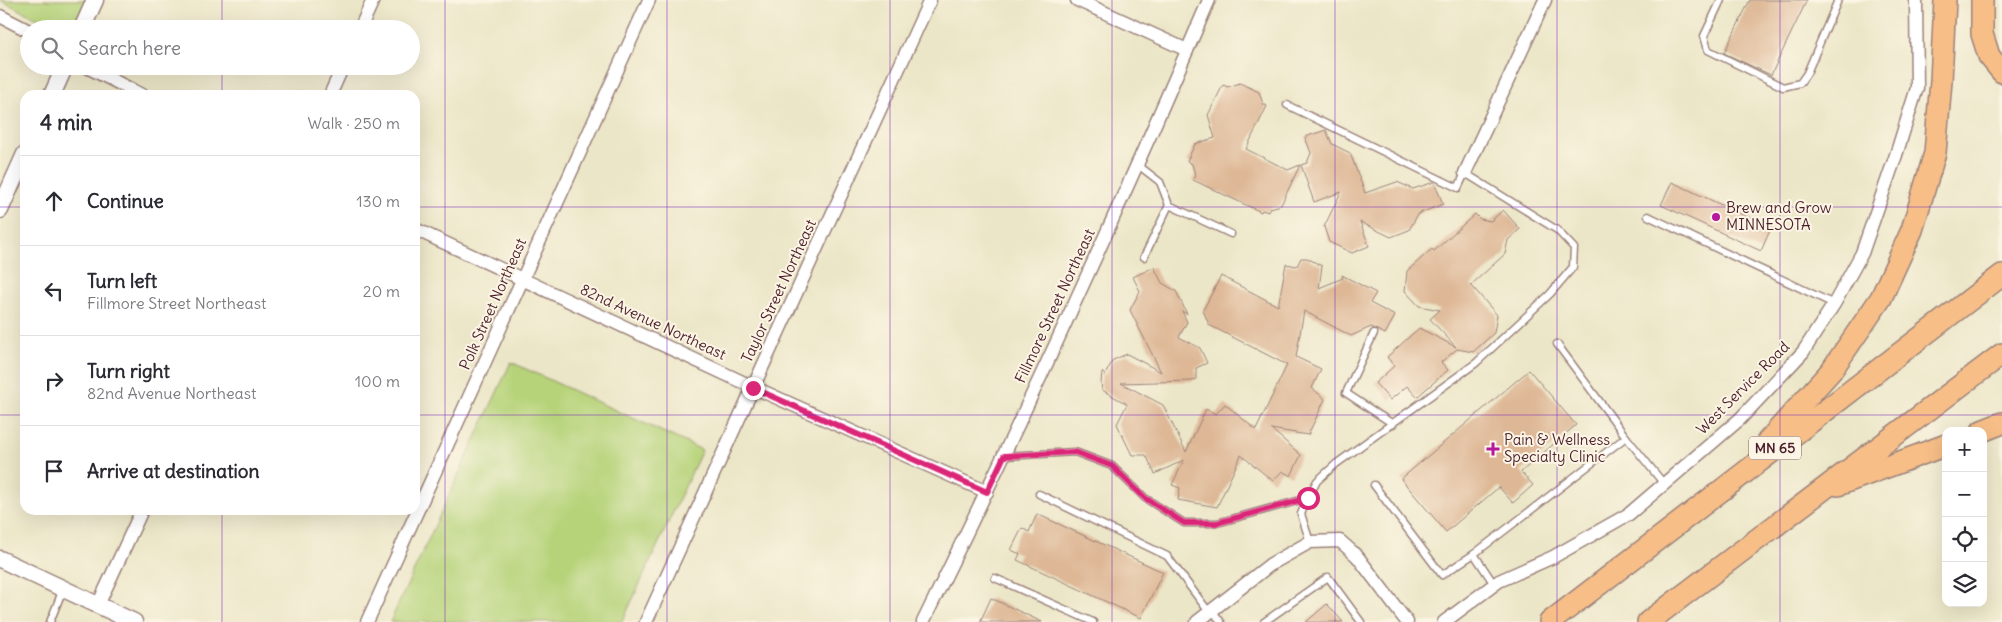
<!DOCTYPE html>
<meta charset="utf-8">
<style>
body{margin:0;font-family:Delius,sans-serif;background:#f2f2f3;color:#2b2b33}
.controls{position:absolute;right:15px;bottom:15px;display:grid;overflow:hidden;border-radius:10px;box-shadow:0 5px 20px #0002}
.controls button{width:45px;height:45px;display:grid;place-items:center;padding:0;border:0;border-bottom:1px solid #e1e1e2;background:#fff;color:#2b2b33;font:25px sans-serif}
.stop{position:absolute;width:15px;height:15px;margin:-11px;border:4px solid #db2777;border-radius:50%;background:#fff}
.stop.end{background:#db2777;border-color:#fff;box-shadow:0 1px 5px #0008}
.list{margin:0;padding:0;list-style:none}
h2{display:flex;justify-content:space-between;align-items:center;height:65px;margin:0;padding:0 20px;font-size:21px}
h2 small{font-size:16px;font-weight:400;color:#7c7c81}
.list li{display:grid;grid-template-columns:32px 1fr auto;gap:15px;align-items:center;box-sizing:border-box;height:90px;padding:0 20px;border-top:1px solid #e1e1e2}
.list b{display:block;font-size:19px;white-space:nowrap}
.list p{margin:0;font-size:16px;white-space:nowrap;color:#7c7c81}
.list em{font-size:16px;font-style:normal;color:#7c7c81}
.icon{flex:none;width:28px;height:28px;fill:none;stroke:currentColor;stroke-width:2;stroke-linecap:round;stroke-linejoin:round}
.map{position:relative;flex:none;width:2002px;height:622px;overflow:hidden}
.search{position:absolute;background:#fff;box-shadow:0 5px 20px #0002;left:20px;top:20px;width:400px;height:55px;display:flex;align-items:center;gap:12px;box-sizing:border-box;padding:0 18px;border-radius:28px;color:#7c7c81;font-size:19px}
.panel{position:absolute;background:#fff;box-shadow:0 5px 20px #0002;left:20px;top:90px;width:400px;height:425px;border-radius:15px}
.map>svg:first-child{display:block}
</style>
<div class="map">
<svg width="2002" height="622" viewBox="0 0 2002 622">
<rect width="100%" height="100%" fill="#fcf5e5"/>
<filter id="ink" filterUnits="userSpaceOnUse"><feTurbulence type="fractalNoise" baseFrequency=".02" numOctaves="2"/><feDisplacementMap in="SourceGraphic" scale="10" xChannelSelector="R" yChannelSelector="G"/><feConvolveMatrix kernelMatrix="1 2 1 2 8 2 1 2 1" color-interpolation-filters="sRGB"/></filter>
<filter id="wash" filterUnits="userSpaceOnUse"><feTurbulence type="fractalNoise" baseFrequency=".0096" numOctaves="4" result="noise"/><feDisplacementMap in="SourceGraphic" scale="20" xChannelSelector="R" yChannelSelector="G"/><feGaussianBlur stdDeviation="1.12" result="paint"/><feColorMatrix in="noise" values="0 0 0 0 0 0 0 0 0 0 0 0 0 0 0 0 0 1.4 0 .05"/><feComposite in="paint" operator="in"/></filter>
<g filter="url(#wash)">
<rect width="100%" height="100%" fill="#ece6c8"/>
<g fill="#b6d379" stroke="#807952">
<path d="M0,0h87l-12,26 -17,3z"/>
<path d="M511,362l191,88 -80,172h-232z"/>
</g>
<g id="blocks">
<g fill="#deb896">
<path d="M1750,0h57l-36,75 -47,-22z"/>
<path d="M1240,83l19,9 4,12 4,2 -21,43 42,21 12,-5 -19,40 -11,3 -2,4 -6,-2 -1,2 -68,-32 2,-5 -3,-11 -5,-3 8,-17 20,-6 -7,-23 15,-30 5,2z"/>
<path d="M1326,130l6,14 18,9 15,40 32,-11 16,7 21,-7 9,22 -25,10 -9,16 -18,7 -31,-15 9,24 -17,7 -23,-11 -5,-15 17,-35 -27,10 -13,-37 6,-2 4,-10 -6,-16z"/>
<path d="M1672,182l99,46 -10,23 -100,-46z"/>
<path d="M1503,210l17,19 -12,11 -3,14 -34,31 26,30 -3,18 -21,19 -16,-3 -16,13 7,8 -31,27 -10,-11 -17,14 -15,-17 19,-17 -7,-9 32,-29 37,19 -26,-28 10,-9 -21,-4 -14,-15 2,-20 25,-22 2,2 41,-37 5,5 11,2z"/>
<path d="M1301,258h6l15,8 -3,22 24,-10 -1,-3 34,18 -6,10 25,13 -10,18 -14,-7 -20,9 -47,-25 -8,46 25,12 -9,19 13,11 -17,36 -37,-6 30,26 -10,21 -9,-5 -9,10 -32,-26 -24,52 -39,-7 2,-12 -8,-3 12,-25 -29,14 -9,-19h-14l-15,-31 10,-20 -25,-14 -1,-7 1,-11 3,3 8,-15 14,-6 34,18 -31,-62 10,-19 -7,-14 21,-10 8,16 14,8 11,23 -5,-3 5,11 -8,15 21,11 7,15 -11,5v11l-4,2 -71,2 42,22 23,47 20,-43 10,5 9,-10 31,26 31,-65 -78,-40 -6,-15 18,-34 57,30 8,-42 11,2z"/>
<path d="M1529,370l47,55 -55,47 12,13 -20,18 -14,-16 -53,45 -45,-53z"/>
<path d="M1037,514l126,58 -22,46 -124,-58 3,-6 -9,-4 11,-22 7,4z"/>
<path d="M991,598l51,24h-62z"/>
<path d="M1327,604l16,18h-37z"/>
</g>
</g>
</g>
<g filter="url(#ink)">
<use href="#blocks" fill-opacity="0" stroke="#9b827a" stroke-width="1"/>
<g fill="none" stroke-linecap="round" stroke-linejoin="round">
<defs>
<g id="service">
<path d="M1721,0l-17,36 4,14 75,37 17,-4 7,-10 31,-73"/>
<path d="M1138,165l22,17 9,23 62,29"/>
<path d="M1648,216l186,88"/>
<path d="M1144,257l25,-52"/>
<path d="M1374,333l-28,60 47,31"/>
<path d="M1557,344l69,93"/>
<path d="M1004,456l71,-4 37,14 33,32 39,25h33l91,-25 9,-17 19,-17 140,-101 74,-69 23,-27 1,-19 -17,-18 -92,-57 -7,15 -171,-83"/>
<path d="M1374,485l68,90 32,-21"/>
<path d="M1039,494l128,62 42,56"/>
<path d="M1308,498l-7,16 9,28"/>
<path d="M995,578l98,44"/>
<path d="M1494,584l-20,-30 152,-117 38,47"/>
<path d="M1212,610l9,12"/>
<path d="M50,622l13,-33"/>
<path d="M1264,622l64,-45 33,45"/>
</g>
<g id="minor">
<path d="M1077,0l110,50"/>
<path d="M0,16l29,15"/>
<path d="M360,29l13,-29"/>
<path d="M85,66l57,29"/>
<path d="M330,95l13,-29"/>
<path d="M1465,173l80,-173"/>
<path d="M415,229l338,158 234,105"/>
<path d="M98,605l44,-95"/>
<path d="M367,622l282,-622"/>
<path d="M646,622l284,-622"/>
<path d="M923,622c101,-205 196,-412 286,-622"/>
<path d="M1197,622l74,-58 39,-22 30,-1 17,15 50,66"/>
<path d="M1444,622l55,-41 54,-24 76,-43 111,-95 63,-67 31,-48 28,-51 34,-98 21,-67 -1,-88"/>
</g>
<g id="tertiary">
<path d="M82,29l13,-29"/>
<path d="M52,95l13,-29"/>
<path d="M0,210l25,-56"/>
<path d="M0,559l134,63"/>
</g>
<g id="trunk">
<path d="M1982,0v34l7,22 13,16"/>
<path d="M1982,431l20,-8"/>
<path d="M1767,442l64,-71 50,-73 31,-68 23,-77 6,-72 4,-81"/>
<path d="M1838,485l108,-40"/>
<path d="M1550,622l452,-347"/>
<path d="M1648,622l354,-268"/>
</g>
</defs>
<use href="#service" stroke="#9b827a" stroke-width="9"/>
<use href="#minor" stroke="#9b827a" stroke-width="15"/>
<use href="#tertiary" stroke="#9b827a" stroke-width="19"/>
<use href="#trunk" stroke="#9b827a" stroke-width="24"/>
<use href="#service" stroke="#fff" stroke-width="6"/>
<use href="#minor" stroke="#fff" stroke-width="12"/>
<use href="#tertiary" stroke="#fff" stroke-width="16"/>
<use href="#trunk" stroke="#f7be88" stroke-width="21"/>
</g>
</g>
<g fill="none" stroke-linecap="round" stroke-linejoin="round" filter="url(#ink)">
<path stroke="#db2777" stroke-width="6" d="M753,388l234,104 17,-36 71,-4 37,14 33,32 39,25h33l91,-25"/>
</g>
<path fill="none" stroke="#7b2cbf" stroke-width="1" stroke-opacity="0.55" d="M222,0v29M445,0v622M667,0v622M890,0v622M1112,0v622M1335,0v622M1557,0v622M1780,0v622M222,66v29M0,207h25M415,207h1587M0,415h25M415,415h1587M222,510v112"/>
<g fill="#b5179e" stroke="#fcf5e5" stroke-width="2">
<circle cx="1716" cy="217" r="5"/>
<path d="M1490.5 441.5h5v5h5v5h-5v5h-5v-5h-5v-5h5z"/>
</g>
<g text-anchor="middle" stroke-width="4" stroke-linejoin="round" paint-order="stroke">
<rect fill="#fcf5e5" stroke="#7f5f63" stroke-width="1" x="1749" y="436.5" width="52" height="23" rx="4"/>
<g font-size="14" font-weight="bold" fill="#4a1f2b">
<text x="1775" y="453">MN 65</text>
</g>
<g font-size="15" fill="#4a1f2b" stroke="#fcf5e5" text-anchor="start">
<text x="1726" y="213">Brew and Grow<tspan x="1726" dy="17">MINNESOTA</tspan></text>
<text x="1504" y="445">Pain &amp; Wellness<tspan x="1504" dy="17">Specialty Clinic</tspan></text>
</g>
<g font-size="15" fill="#4a1f2b" stroke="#fcf5e5">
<text transform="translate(779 291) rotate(-65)" y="5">Taylor Street Northeast</text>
<text transform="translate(493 304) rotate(-66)" y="5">Polk Street Northeast</text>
<text transform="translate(1055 306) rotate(-65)" y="5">Fillmore Street Northeast</text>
<text transform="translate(653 322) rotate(25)" y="5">82nd Avenue Northeast</text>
<text transform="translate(1743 388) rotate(-45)" y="5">West Service Road</text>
</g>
</g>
</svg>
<div class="controls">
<button>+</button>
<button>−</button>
<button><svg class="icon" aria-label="locate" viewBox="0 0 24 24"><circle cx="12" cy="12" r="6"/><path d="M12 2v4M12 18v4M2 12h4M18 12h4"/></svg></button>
<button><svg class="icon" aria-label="layers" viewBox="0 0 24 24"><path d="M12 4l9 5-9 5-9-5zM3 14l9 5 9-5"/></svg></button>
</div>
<div class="stop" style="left:1308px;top:498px"></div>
<div class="stop end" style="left:753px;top:388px"></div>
<div class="search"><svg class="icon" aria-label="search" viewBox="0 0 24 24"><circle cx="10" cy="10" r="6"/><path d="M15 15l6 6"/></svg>Search here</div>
<section class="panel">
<h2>4 min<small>Walk · 250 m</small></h2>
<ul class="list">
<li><svg class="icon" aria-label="ahead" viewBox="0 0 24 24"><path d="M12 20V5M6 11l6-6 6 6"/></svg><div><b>Continue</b></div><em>130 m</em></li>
<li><svg class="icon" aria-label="left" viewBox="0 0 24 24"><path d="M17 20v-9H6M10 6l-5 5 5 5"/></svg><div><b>Turn left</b><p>Fillmore Street Northeast</p></div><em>20 m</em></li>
<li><svg class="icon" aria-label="right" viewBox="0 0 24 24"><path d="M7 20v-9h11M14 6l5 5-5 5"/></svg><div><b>Turn right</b><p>82nd Avenue Northeast</p></div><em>100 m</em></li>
<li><svg class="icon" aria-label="arrive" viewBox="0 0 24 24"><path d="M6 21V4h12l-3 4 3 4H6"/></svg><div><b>Arrive at destination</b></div></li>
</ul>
</section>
</div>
